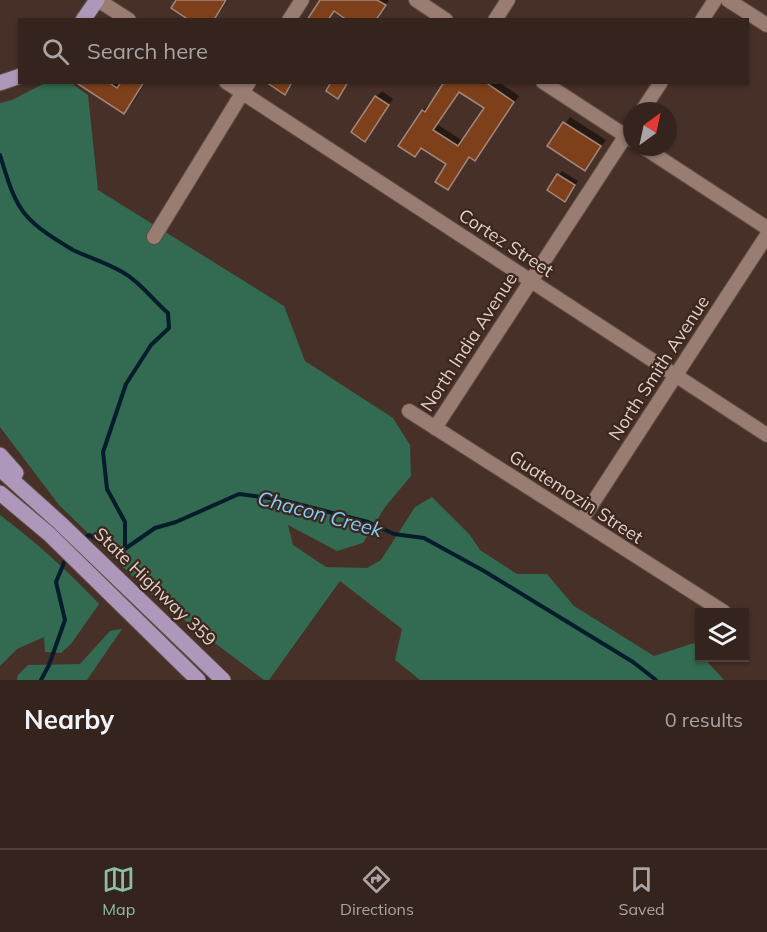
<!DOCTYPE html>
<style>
body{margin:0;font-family:Mulish,sans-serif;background:#40302a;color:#f1f3f6}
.controls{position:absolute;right:18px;bottom:18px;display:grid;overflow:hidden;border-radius:0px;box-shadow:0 2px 4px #0004}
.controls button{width:54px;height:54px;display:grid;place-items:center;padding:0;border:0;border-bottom:2px solid #4f413b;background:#35241d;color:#f1f3f6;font:30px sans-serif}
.compass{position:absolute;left:623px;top:102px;width:54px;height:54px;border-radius:50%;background:#35241d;box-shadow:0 2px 4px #0004;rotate:33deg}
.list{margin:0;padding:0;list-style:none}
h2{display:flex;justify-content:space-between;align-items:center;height:78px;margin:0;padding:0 24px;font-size:26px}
h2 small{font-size:20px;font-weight:400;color:#aaa4a4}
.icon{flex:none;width:33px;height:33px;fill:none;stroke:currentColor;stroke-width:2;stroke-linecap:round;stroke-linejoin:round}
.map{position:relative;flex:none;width:767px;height:680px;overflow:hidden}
.search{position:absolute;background:#35241d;box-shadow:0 2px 4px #0004;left:18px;right:18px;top:18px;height:66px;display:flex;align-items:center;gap:15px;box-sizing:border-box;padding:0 21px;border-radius:0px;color:#aaa4a4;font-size:22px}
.sheet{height:168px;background:#35241d}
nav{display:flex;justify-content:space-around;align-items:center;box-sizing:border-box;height:84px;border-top:2px solid #4f413b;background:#35241d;font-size:16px;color:#aaa4a4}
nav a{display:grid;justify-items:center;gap:3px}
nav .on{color:#8abfa5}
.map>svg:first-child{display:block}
</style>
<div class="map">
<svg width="767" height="680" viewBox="0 0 767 680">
<rect width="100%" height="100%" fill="#473027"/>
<g fill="#336a52">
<path d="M45,83h26l17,12 10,95 186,116 21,55 88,57 17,27 1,31 -26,31 -22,36 -26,8 -49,-26 5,20 33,22 41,1 14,-8 34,-53 17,-10 38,38 10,15 37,24h30l27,32 80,50 40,-13 5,8 1,7h4l20,22h-304l-25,-20 7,-31 -62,-48 -71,99h-5l-109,-82 -96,-93 -59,-78v-324l12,-3z"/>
<path d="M0,515c36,27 68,56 99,89l-28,40 -10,9 -16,-1 -1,-15 -27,12 -17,17z"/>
<path d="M122,629l-35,51h-70l1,-5 10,-10 52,-1 30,-33z"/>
</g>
<g fill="#0007" fill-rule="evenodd">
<path d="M174,0h54l-13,20h-23z"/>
<path d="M322,0h67l-12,20h-27z"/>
<path d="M82,82h64l-14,22 -8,8z"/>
<path d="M446,82h53l20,14 -39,57 -10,3 -22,32 1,-24 -27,-17 -7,8 -15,-9 23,-36 5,-5 3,1zM460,90l26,17 -23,34 -26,-17z"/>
<path d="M382,91l11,8 -28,41 11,-43z"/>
<path d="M570,117l36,23 -22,29 -35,-23z"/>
<path d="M562,171l16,10 -10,15 -19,-6z"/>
</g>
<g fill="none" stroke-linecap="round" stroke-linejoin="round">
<g stroke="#051d2b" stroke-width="4">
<path d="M0,155c6,19 12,43 25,59 11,14 33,27 48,36 17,8 35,13 51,23 17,10 29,27 44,40l1,15 -18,17 -25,39 -23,68 4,37 18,33v26"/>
<path d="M83,539l6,-4c11,5 19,16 30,18l36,-25 21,-6 63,-28 39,5 90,23 26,12 30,4 60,33 149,91 23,18"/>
<path d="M41,680l8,-15 16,-45 -9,-38 10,-24"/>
</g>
</g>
<g fill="#7e401b" stroke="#a2877a" stroke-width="1.5" fill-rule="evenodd">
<path d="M176,0h50l-12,20h-25l-18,-12z"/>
<path d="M320,0h57l9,5 -10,15h-29l-13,-9 -6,9h-21z"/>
<path d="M75,82h33l9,6 4,-6h23l-20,32z"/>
<path d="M266,82h26l-7,13z"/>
<path d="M331,82h17l-10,17 -12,-8z"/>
<path d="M444,82h41l29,20 -39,59 -6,-4 -21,33 -13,-8 11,-18 -25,-16 -6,9 -17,-11 24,-36 3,2zM459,92l25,16 -26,38 -25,-16z"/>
<path d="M375,96l14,9 -24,37 -14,-10z"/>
<path d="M563,122l38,24 -16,25 -38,-25z"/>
<path d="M557,174l18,11 -10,17 -18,-12z"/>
</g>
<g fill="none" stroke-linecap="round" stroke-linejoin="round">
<defs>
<g id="minor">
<path d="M98,0l31,20"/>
<path d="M416,0l30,20"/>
<path d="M728,0l39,25"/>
<path d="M289,20l13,-20"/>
<path d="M495,20l13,-20"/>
<path d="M702,20l13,-20"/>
<path d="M226,82l541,353"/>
<path d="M543,82l89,58"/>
<path d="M642,111l19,-29"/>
<path d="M643,147l124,81"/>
<path d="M154,237l95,-155"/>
<path d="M409,411l315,201"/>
<path d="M435,428l197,-302"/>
<path d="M581,521l186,-286"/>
</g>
<g id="major">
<path d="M83,20l14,-20"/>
<path d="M0,83l20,-7"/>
<path d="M0,455l16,18"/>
<path d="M0,469l60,54 163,157"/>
<path d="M0,493l49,41 149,146"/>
</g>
</defs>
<use href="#minor" stroke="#5f4c43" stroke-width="16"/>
<use href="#major" stroke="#5f4c43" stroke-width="17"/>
<use href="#minor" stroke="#997d73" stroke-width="14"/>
<use href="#major" stroke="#ad97ba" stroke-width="15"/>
</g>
<g text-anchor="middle" stroke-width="4.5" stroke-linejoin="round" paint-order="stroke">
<g font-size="18" fill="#dfd0ca" stroke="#3d261d">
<text transform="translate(506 243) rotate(33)" y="6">Cortez Street</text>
<text transform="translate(469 342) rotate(-57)" y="6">North India Avenue</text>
<text transform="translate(659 368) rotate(-57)" y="6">North Smith Avenue</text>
<text transform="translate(576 497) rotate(33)" y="6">Guatemozin Street</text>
<text transform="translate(155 587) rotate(44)" y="6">State Highway 359</text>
</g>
<g font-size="20" font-style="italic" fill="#7fcefe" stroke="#3d261d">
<text transform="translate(320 514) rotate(15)" y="7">Chacon Creek</text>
</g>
</g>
</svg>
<div class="controls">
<button><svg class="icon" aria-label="layers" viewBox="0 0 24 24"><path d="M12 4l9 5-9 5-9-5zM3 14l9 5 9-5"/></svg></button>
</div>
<svg class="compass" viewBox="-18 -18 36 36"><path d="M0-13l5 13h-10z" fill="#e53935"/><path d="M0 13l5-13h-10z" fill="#aaa4a4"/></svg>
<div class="search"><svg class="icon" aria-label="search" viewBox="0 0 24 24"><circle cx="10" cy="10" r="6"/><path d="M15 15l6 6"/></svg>Search here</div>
</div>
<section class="sheet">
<h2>Nearby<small>0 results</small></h2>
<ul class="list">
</ul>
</section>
<nav>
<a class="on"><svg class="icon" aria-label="map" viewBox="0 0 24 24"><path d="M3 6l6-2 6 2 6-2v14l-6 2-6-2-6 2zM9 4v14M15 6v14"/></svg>Map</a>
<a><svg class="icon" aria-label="directions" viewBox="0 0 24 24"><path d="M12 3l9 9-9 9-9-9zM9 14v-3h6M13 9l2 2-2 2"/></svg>Directions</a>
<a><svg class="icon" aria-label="saved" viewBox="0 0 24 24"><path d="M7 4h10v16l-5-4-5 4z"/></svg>Saved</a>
</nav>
